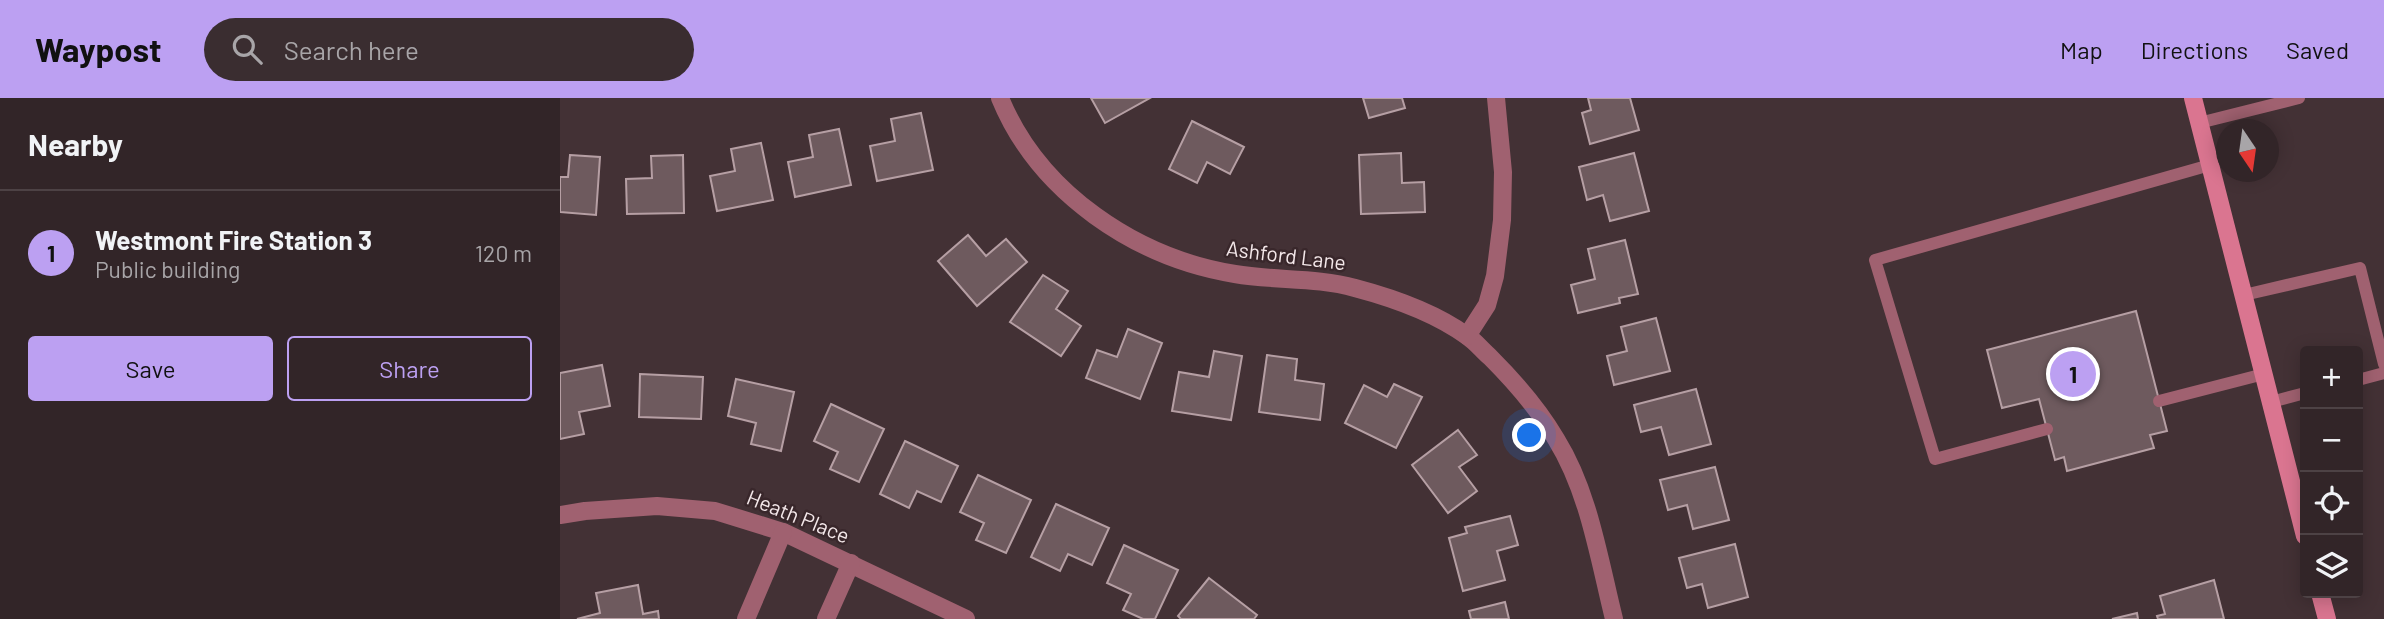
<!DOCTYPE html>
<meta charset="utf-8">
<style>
body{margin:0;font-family:Barlow,sans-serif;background:#3a2d30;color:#f1f3f6}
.controls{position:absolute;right:21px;bottom:21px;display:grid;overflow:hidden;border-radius:7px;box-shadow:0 4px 18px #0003}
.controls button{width:63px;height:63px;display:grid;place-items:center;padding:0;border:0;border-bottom:2px solid #4d4245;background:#322528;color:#f1f3f6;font:35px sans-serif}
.compass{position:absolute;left:1656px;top:21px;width:63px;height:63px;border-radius:50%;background:#322528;box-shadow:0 4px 18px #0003;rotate:167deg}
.you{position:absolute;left:970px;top:338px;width:24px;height:24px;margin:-18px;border:5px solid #fff;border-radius:50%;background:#1a73e8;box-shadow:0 0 0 10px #1a73e833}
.badge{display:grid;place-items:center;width:46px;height:46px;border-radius:50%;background:#bca0f2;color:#111;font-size:23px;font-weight:700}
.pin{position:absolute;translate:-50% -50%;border:4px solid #fff;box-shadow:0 2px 7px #0006}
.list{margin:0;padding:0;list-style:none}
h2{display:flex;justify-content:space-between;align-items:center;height:91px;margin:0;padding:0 28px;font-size:30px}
h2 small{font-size:23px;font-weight:400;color:#a8a5a8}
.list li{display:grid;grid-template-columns:46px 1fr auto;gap:21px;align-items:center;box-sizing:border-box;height:126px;padding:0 28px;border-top:2px solid #4d4245}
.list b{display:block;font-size:26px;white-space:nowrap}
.list p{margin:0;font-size:23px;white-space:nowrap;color:#a8a5a8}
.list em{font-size:23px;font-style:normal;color:#a8a5a8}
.actions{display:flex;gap:14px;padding:21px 28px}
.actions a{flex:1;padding:16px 0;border:2px solid #bca0f2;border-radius:7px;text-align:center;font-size:24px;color:#bca0f2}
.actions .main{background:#bca0f2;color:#111}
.icon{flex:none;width:38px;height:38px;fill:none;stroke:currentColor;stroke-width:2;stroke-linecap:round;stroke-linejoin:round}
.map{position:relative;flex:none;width:1824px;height:521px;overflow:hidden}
header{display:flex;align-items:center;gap:42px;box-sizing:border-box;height:98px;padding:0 35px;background:#bca0f2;color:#111}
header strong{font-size:33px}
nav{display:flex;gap:38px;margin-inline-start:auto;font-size:24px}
.search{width:490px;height:63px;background:#3a2d30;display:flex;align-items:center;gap:18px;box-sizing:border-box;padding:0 24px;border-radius:38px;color:#a8a5a8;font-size:26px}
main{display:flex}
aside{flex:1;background:#322528}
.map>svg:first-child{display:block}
</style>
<header>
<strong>Waypost</strong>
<div class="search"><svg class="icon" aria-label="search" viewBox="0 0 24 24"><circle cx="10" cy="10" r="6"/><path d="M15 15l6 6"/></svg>Search here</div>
<nav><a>Map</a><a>Directions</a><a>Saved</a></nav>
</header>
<main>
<aside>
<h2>Nearby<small></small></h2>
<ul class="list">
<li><span class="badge">1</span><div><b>Westmont Fire Station 3</b><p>Public building</p></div><em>120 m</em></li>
</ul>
<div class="actions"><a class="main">Save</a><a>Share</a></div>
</aside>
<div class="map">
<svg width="1824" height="521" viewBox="0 0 1824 521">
<rect width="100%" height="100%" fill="#433135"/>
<g fill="#6e5a5e" stroke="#b69fa4" stroke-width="2">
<path d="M531,0h59l-45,25z"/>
<path d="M803,0h39l3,10 -36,10z"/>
<path d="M1028,0h42l9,32 -49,14 -8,-31 9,-3z"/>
<path d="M361,15l12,57 -56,11 -7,-35 25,-5 -4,-22z"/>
<path d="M632,23l52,26 -14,27 -23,-12 -10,21 -28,-14z"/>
<path d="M279,31l12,56 -56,12 -7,-35 25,-5 -4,-22z"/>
<path d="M201,45l12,57 -56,11 -7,-35 25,-5 -4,-22z"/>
<path d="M841,55l1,30 22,-1 1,30 -64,2 -2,-59z"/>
<path d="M1074,55l15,58 -39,10 -7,-26 -16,5 -8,-33z"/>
<path d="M10,57l30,2 -4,58 -36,-3v-35h8z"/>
<path d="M123,57l1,58 -57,1 -1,-35 26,-1 -1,-22z"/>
<path d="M408,137l18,21 20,-17 21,23 -50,44 -39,-45z"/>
<path d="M1065,142l13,54 -19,4 1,5 -42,10 -7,-28 24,-6 -7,-30z"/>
<path d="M483,177l25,16 -12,18 25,17 -20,30 -51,-34z"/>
<path d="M1576,213l31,120 -17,4 4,13 -87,23 -3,-14 -9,3 -16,-61 -37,9 -15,-58z"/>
<path d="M1096,220l14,53 -56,14 -7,-29 20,-5 -6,-24z"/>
<path d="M568,231l34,14 -22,56 -54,-21 11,-28 20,7z"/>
<path d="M654,253l28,5 -11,64 -59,-9 7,-39 30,5z"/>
<path d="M707,257l30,4 -2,21 29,4 -4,36 -61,-8z"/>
<path d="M42,267l8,41 -31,6 5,22 -24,5v-66z"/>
<path d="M80,276l63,3 -2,42 -62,-2z"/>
<path d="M176,281l58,13 -13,59 -30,-7 5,-21 -28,-7z"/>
<path d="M834,286l28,13 -26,51 -51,-25 19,-38 23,12z"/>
<path d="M1136,291l15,55 -42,11 -8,-28 -20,5 -7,-27z"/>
<path d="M271,306l53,25 -25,53 -29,-13 8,-17 -24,-11z"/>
<path d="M898,332l19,25 -18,12 18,24 -29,22 -36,-48z"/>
<path d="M345,343l53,25 -17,36 -24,-11 -8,17 -29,-14z"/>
<path d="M1155,369l14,53 -36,9 -6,-24 -19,5 -8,-30z"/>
<path d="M418,377l53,25 -25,53 -30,-13 8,-17 -24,-11z"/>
<path d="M496,406l53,24 -17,37 -24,-11 -8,17 -29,-14z"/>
<path d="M950,418l8,29 -21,6 8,29 -42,11 -14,-53 18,-5 -2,-6z"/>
<path d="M1175,446l13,53 -40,11 -6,-24 -15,4 -8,-30z"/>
<path d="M564,447l54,25 -23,49h-12l-20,-9 8,-16 -24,-11z"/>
<path d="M649,480l48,37 -3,4h-73l-3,-3z"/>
<path d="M1654,482l10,39h-66l-1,-3 8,-2 -5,-18z"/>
<path d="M78,487l5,29 15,-3 1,8h-82l23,-6 -4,-20z"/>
<path d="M945,504l4,17h-38l-2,-8z"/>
<path d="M1577,515l1,6h-26z"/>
</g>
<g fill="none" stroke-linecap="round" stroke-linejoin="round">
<g stroke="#a06170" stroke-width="12">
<path d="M1639,25l100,-25"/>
<path d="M1684,197l116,-27 24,96"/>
<path d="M1798,282l26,-7"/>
<path d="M1599,303l105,-27"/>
<path d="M1711,304l34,-9"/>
<path d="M1487,331l-112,30 -60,-199 335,-95"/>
</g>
<g stroke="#a06170" stroke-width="18">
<path d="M440,0c39,95 136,160 235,176 40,7 81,3 120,14 38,10 79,24 112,48 8,5 15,14 23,21 25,25 48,51 66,82 33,53 43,120 58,180"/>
<path d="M907,238l20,-31 8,-29 7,-56 1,-48 -7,-74"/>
<path d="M0,417l25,-4 72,-5 58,5 68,21 183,87"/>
<path d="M186,521l37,-87"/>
<path d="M266,521l25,-56"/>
</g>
<g stroke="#da7590" stroke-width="18">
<path d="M1633,0l112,438"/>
<path d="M1760,495l7,26"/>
</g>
</g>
<g text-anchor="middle" stroke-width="5" stroke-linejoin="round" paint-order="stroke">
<g font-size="21" fill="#f4e8ea" stroke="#39272b">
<text transform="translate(726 158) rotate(7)" y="7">Ashford Lane</text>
<text transform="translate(238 419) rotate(22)" y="7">Heath Place</text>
</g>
</g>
</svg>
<div class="controls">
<button>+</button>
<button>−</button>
<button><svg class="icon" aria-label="locate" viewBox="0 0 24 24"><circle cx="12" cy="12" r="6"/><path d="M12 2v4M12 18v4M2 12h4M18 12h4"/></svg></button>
<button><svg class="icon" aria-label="layers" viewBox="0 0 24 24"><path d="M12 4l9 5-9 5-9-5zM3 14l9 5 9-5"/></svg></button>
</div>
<svg class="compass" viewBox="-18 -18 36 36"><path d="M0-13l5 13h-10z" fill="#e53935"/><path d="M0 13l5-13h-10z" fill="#a8a5a8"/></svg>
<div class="you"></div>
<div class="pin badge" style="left:1513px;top:276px">1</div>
</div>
</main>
